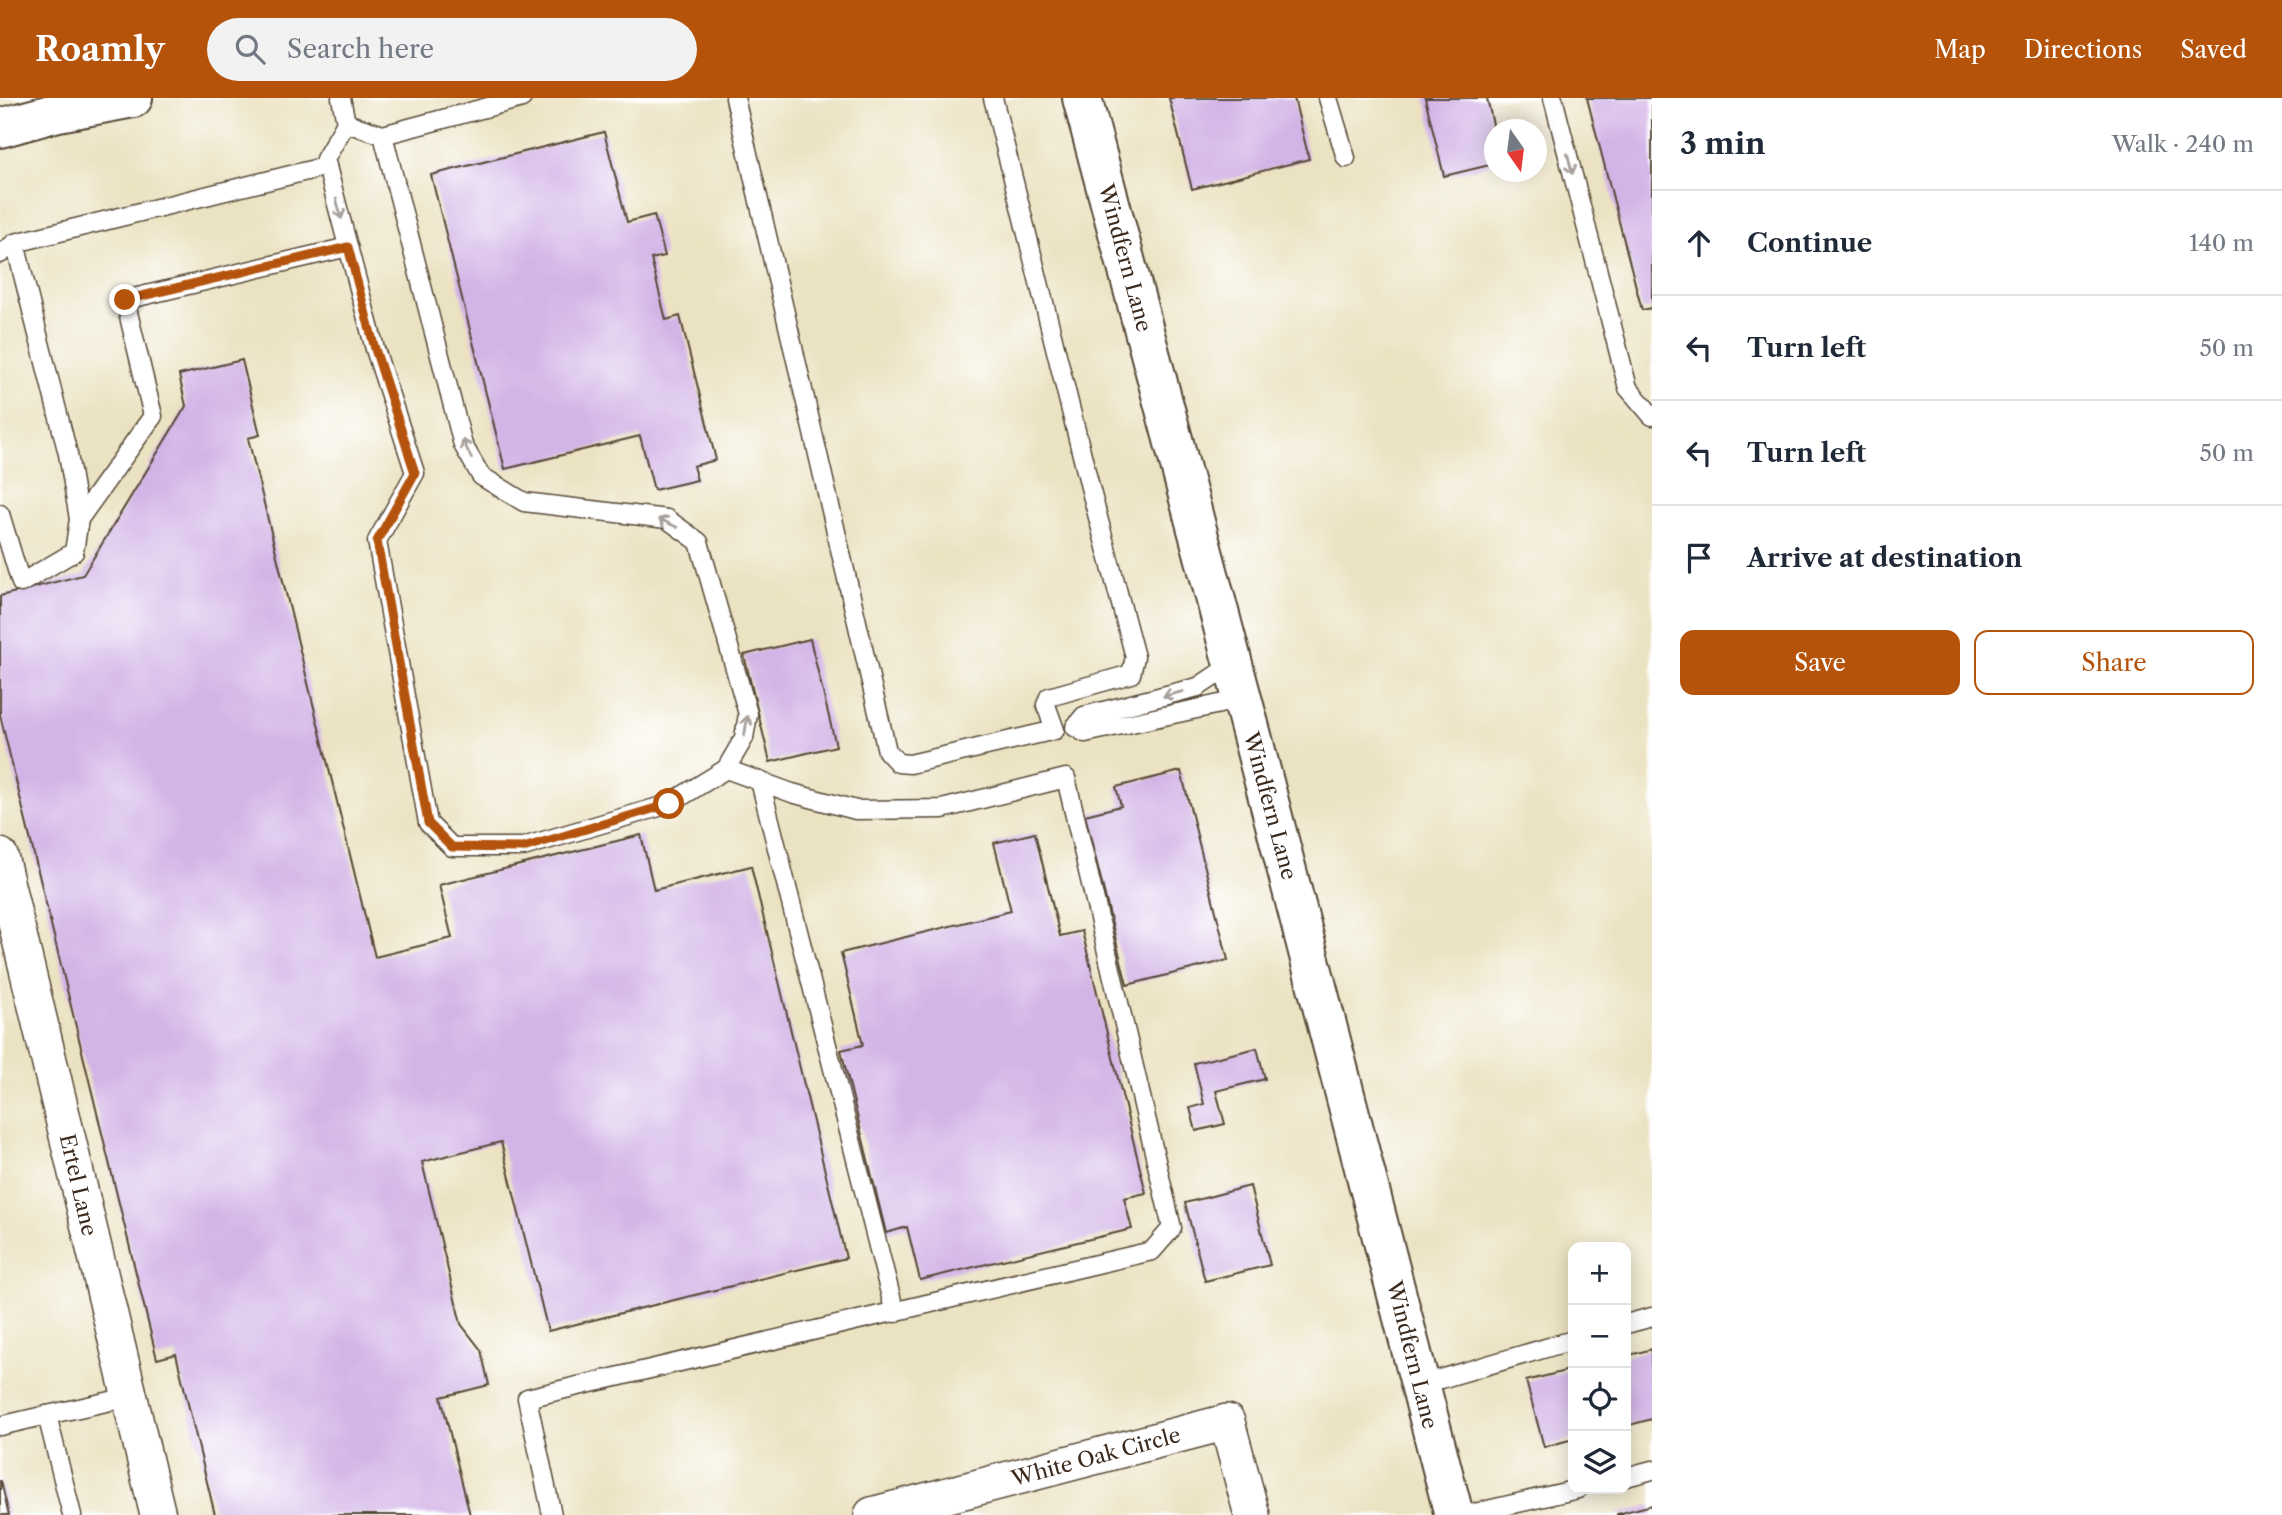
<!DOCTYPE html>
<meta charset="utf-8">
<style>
body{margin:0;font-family:"Libre Caslon Text",serif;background:#f2f2f3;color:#1f2937}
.controls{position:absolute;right:21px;bottom:21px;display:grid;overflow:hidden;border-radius:14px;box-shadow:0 4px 18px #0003}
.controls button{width:63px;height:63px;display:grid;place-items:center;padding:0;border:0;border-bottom:2px solid #e0e1e3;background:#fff;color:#1f2937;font:35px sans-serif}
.compass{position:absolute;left:1484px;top:21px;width:63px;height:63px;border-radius:50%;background:#fff;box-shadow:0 4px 18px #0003;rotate:166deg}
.stop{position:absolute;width:21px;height:21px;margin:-16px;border:5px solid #b45309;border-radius:50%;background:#fff}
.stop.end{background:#b45309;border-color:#fff;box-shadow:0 2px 7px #0008}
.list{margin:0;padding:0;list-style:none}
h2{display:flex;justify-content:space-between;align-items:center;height:91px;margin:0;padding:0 28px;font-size:30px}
h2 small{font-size:23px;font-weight:400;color:#747a83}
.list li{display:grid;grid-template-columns:46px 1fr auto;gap:21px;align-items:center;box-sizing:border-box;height:105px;padding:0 28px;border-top:2px solid #e0e1e3}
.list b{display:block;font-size:26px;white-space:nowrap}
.list em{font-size:23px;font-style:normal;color:#747a83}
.actions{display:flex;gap:14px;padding:21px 28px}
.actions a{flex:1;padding:16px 0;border:2px solid #b45309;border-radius:14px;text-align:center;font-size:24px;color:#b45309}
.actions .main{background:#b45309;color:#fff}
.icon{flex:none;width:38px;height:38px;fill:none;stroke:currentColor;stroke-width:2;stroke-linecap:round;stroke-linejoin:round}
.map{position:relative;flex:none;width:1652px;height:1417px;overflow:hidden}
header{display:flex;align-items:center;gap:42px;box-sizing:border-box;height:98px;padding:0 35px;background:#b45309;color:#fff}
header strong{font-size:33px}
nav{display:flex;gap:38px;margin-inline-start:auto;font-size:24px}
.search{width:490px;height:63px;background:#f2f2f3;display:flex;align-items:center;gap:18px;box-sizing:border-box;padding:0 24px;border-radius:38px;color:#747a83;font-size:26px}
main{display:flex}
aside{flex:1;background:#fff}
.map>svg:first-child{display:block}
</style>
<header>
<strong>Roamly</strong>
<div class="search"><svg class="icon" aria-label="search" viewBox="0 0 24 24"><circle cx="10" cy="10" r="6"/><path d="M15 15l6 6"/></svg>Search here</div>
<nav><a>Map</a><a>Directions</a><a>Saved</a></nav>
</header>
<main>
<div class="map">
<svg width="1652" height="1417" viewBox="0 0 1652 1417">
<rect width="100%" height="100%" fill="#fff"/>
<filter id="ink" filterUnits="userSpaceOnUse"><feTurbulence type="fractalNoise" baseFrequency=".0143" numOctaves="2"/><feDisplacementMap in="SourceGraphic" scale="14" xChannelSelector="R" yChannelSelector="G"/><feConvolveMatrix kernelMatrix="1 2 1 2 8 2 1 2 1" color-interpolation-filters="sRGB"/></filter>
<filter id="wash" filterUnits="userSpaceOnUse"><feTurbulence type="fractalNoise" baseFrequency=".00686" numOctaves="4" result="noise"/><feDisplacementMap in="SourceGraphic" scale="28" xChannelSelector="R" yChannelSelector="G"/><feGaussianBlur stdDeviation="1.57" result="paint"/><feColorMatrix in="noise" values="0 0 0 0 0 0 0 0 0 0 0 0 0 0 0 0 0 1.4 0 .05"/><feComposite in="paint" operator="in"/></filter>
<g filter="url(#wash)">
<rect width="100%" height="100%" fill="#ebe2c1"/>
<g id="blocks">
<g fill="#d2b4e6">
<path d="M1169,0h125l15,61 -117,30z"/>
<path d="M1425,0h62l7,31v35l-50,12z"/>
<path d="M1587,0h65v210l-10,2z"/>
<path d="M604,34l23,90 27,-7 11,41 -14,3 15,61 14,-4 36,144 -23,6 4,14 -43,10 -14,-54 -135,33 -74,-294z"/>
<path d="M242,262l18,75 -12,3 127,519 77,-19 -13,-53 202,-50 13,55 97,-24 95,392 -298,73 -47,-189 -79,20 39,162 20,26 8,35 -48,12 29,118h-255l-39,-161 -19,5 -157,-644v-119l83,-21 103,-169 -7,-31z"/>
<path d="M810,541l26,107 -66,16 -26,-107z"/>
<path d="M1181,673l47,189 -101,25 -42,-170 36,-9 -5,-19z"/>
<path d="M1035,735l25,103 22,-5 64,262 -22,5 8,31 -212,51 -13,-53 -21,6 -45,-183 22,-5 -22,-92 170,-42 -17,-68z"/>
<path d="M1257,950l8,31 -49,12 9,33 -29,7 -6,-23 14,-4 -10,-41z"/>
<path d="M1250,1088l20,79 -65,16 -20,-78z"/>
<path d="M1652,1251v70l-26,7v-70z"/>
<path d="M1573,1271v70l-29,8 -18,-66z"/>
<path d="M0,1383h1l8,34h-9z"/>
<path d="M1652,1407v10h-35v-1z"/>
</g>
</g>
</g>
<g filter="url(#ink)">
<use href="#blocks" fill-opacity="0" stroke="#554636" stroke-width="2"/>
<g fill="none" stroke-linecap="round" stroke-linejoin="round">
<defs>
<g id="service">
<path d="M341,0l5,25 -21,36 50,190 40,124 -38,68 51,282 24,24h71l146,-43 57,-35 18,-31 4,-24 -49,-172 -32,-23 -143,-17 -43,-26 -18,-31 -80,-310"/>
<path d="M735,0l152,653 11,12 12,1 145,-34 -9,-25 3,-8 82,-23 4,-17 -44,-166 -98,-393"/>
<path d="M1328,0l18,60"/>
<path d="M1553,0l75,290 24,28"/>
<path d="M346,25l37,12 139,-37"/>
<path d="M0,156l15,-11 312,-77"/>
<path d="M0,416l21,69 53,-31 5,-33 -11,-65 -53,-211"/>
<path d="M79,421l74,-103 -28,-116 223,-53"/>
<path d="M1233,566l-35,23 -114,29 -9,11 10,6 158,-34"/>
<path d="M760,683l135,532"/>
<path d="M1626,1226l26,-7"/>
<path d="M1420,1287l153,-45"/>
<path d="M0,1328l47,-11"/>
<path d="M1626,1379l26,-7"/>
<path d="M72,1417l-25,-100 82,-18"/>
<path d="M552,1417l-25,-117 625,-147 20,-23 -106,-450 -124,31 -86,1 -64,-17 -66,-24"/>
<path d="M1466,1417l112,-26"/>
</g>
<g id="minor">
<path d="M0,758l158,659"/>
<path d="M872,1417l355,-93 25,93"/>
</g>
<g id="tertiary">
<path d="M1082,0l168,630 204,787"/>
<path d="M0,30l58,-16 75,-14"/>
</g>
</defs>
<use href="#service" stroke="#554636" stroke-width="21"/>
<use href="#minor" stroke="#554636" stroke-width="38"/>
<use href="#tertiary" stroke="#554636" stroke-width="42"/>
<use href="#service" stroke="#fff" stroke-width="18"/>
<use href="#minor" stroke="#fff" stroke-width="35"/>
<use href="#tertiary" stroke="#fff" stroke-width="38"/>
</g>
<defs><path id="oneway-shaft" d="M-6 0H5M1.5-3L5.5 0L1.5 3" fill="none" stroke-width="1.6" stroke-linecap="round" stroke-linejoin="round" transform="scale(1.75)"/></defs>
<g stroke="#a79f9a">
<use href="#oneway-shaft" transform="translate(1570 66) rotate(76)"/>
<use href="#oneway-shaft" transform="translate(339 111) rotate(75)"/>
<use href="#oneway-shaft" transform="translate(467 351) rotate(-115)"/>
<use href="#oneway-shaft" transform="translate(668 425) rotate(-155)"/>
<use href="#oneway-shaft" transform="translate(1173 596) rotate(166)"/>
<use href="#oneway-shaft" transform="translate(746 628) rotate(-81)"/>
</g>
</g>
<g fill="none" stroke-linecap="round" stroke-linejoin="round" filter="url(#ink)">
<path stroke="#b45309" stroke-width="9" d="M125,202l223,-53 27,102 40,124 -38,68 51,282 24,24 71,1 146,-44"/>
</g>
<g text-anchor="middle" stroke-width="5" stroke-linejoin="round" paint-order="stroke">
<g font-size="21" fill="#3b2a1e" stroke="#fff">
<text transform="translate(1125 160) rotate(75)" y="7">Windfern Lane</text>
<text transform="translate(1270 708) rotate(75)" y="7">Windfern Lane</text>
<text transform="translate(78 1087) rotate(77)" y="7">Ertel Lane</text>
<text transform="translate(1412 1257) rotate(76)" y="7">Windfern Lane</text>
<text transform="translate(1096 1359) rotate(-15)" y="7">White Oak Circle</text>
</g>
</g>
</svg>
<div class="controls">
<button>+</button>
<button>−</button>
<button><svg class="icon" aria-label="locate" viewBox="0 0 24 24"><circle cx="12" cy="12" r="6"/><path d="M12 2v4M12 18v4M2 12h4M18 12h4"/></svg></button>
<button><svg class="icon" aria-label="layers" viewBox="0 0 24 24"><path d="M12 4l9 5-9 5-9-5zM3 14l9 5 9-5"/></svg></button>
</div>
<svg class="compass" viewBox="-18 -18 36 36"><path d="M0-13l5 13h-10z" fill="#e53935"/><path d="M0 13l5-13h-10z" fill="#747a83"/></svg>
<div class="stop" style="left:669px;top:706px"></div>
<div class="stop end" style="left:125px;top:202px"></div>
</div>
<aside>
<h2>3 min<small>Walk · 240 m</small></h2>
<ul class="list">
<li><svg class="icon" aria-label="ahead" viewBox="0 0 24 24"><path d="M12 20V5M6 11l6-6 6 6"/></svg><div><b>Continue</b></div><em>140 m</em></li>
<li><svg class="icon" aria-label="left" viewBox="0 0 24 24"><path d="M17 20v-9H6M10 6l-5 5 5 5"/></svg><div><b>Turn left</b></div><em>50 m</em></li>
<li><svg class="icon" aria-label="left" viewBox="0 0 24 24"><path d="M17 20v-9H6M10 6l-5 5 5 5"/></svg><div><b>Turn left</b></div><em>50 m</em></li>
<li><svg class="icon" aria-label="arrive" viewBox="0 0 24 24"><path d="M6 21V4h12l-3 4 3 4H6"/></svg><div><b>Arrive at destination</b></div></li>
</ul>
<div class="actions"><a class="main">Save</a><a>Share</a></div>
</aside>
</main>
